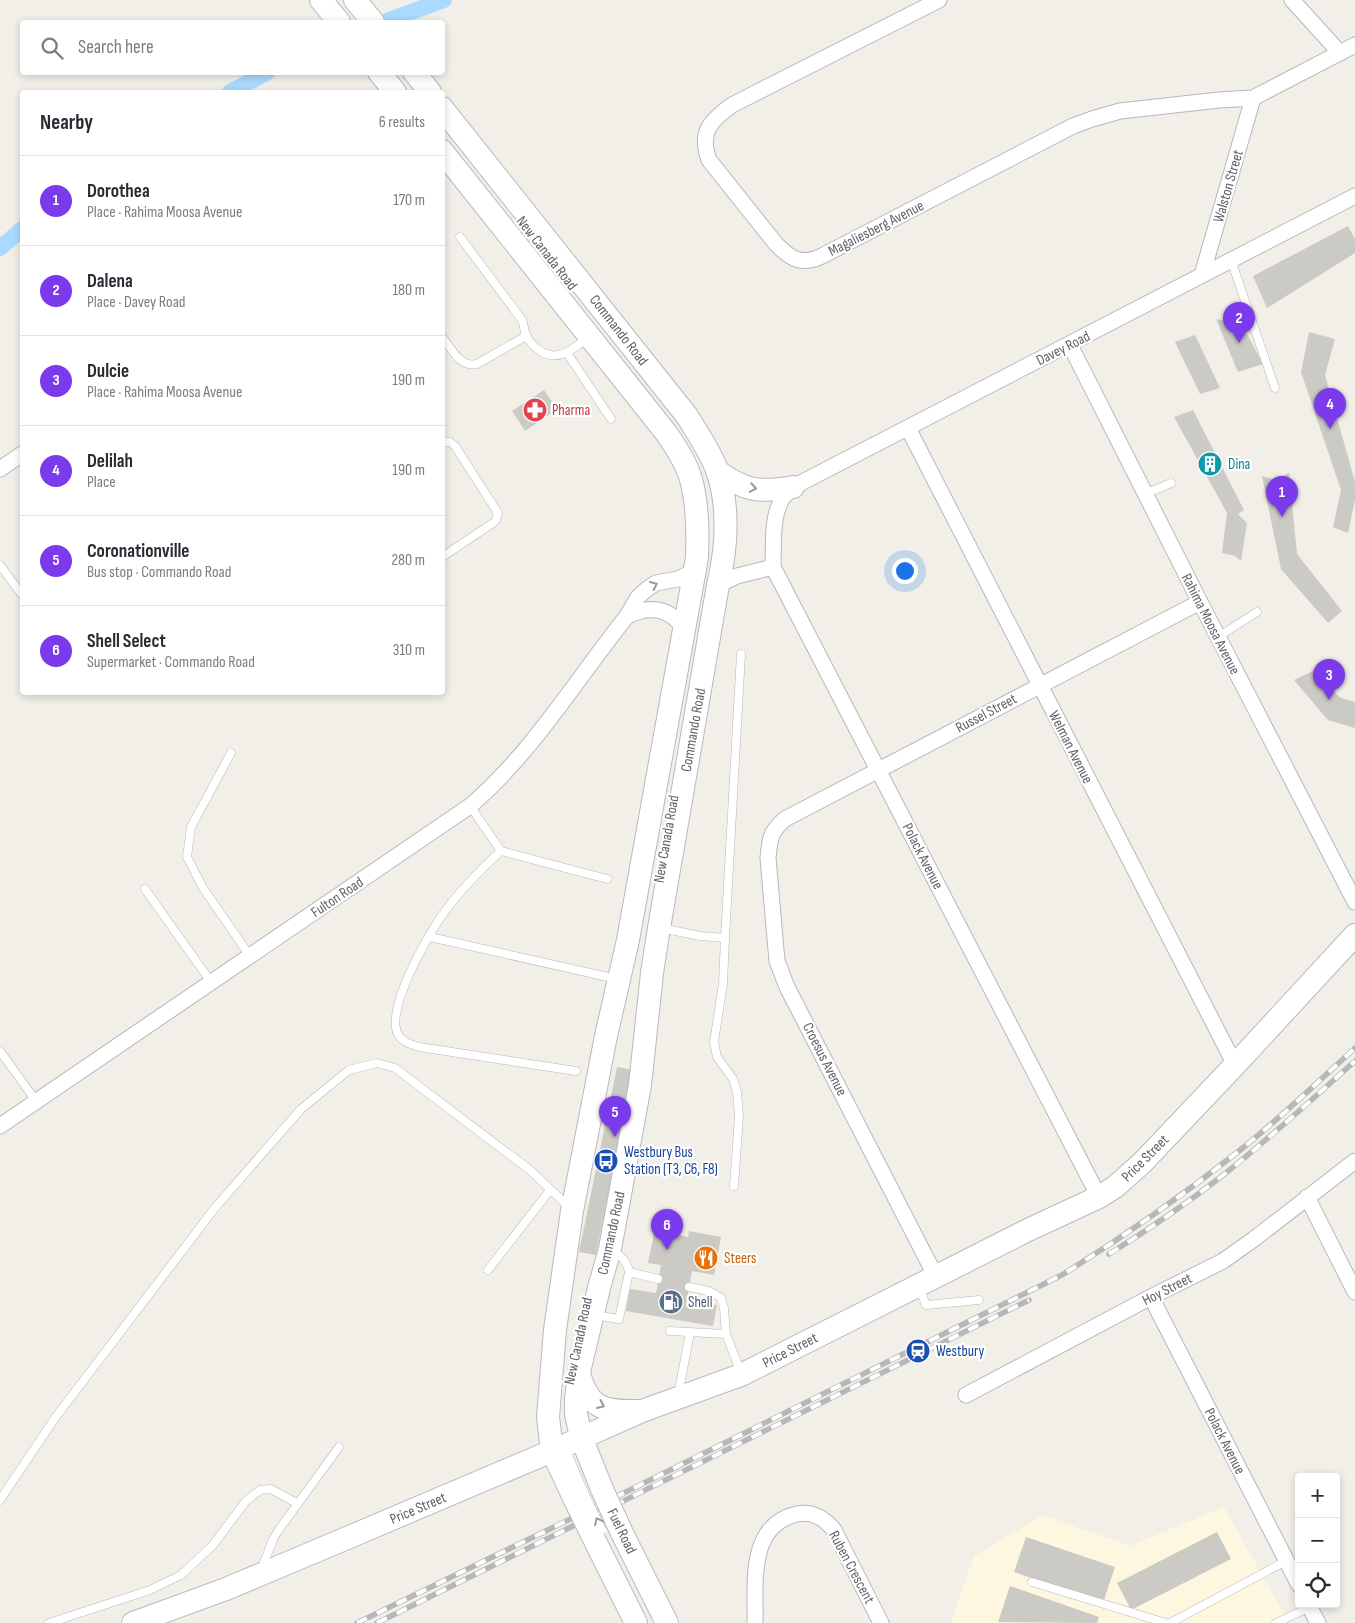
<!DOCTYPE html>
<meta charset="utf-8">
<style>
body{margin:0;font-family:"Sofia Sans Condensed",sans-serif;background:#f7f7f7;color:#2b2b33}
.controls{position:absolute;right:15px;bottom:15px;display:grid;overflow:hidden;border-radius:5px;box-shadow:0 2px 8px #0003}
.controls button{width:45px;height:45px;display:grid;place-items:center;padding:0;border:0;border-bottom:1px solid #e1e1e2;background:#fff;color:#2b2b33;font:25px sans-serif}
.you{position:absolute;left:904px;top:570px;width:18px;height:18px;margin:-12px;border:4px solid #fff;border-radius:50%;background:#1a73e8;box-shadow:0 0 0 8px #1a73e833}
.badge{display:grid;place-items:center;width:32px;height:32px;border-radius:50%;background:#7c3aed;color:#fff;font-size:16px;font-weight:700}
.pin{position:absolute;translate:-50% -41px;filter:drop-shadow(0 1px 2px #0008)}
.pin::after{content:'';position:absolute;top:26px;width:18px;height:15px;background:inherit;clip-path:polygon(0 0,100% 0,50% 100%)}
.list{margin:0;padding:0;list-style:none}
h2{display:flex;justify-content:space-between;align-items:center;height:65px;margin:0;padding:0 20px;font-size:21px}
h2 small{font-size:16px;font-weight:400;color:#7c7c81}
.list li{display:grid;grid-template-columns:32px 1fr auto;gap:15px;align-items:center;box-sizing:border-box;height:90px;padding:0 20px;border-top:1px solid #e1e1e2}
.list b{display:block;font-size:19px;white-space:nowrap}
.list p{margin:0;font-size:16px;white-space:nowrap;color:#7c7c81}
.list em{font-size:16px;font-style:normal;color:#7c7c81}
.icon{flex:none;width:28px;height:28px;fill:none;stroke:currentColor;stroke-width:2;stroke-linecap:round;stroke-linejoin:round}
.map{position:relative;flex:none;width:1355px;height:1623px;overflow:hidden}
.search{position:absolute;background:#fff;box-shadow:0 2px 8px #0003;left:20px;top:20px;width:425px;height:55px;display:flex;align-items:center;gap:12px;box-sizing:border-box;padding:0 18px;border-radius:5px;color:#7c7c81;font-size:19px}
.panel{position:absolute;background:#fff;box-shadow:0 2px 8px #0003;left:20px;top:90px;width:425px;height:605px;border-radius:5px}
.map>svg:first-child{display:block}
</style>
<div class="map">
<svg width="1355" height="1623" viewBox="0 0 1355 1623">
<rect width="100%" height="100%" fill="#f1efe8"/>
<path fill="#fef7e0" d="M1224,1507l65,116h-338l23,-67 69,-41 87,31z"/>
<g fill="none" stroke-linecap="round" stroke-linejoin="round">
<g stroke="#aadaff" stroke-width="16">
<path d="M389,20l55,-20"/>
<path d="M230,92l38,-20"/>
<path d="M0,248l22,-19"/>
</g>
</g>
<g fill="#cccac5">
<path d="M1348,226l7,13v14l-88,55 -14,-32z"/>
<path d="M1238,317l25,47 -25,8 -22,-53 16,3z"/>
<path d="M1309,332l26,7 -10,36 30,107v18l-7,33 -15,-6 8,-37 -40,-118z"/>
<path d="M1195,335l25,53 -20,6 -25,-52z"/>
<path d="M544,390l13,19 -32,22 -13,-20z"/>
<path d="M1193,410l51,100 -6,4 9,9 -6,38 -6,-5 -13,-3 5,-40 -53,-96z"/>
<path d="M1289,473l8,81 45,57 -14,12 -47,-54 -19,-93 15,4z"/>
<path d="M1315,670l24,27 16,5v26l-27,-8 -34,-40z"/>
<path d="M617,1067l16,3 -37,185 -17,-3z"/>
<path d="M689,1231l32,6 -7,38 -22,-4 -5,28 30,6 -4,21 -87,-15 4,-22 26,4 5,-28 -13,-2 6,-29 13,2v-3l21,4z"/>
<path d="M1217,1532l14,27 -100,51 -14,-27z"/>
<path d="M1026,1537l89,30 -12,36 -89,-31z"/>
<path d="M1010,1586l89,31 -2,6 -99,-1z"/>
</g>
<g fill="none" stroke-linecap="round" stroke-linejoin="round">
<defs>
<g id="lane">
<path d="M460,237l62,83c2,5 2,10 4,15 3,6 8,12 13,15 18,14 35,-2 50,-13"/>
<path d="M1231,260l44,128"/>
<path d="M442,337c10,12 18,31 35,27l49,-28"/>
<path d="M567,353l44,66"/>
<path d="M442,442h8l5,4 43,67 -2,7 -3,3 -51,34"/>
<path d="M1145,494l26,-11"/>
<path d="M0,565l22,30"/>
<path d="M1218,637l39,-25"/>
<path d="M231,753l-40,74 -4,30 16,31 47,68"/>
<path d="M470,806l31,45c-22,20 -43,41 -60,66 -14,20 -58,96 -42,119 4,6 13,9 20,11l157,24"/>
<path d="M501,851l106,28"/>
<path d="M145,889l66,93"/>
<path d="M661,928l39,8 25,2 -2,46 -9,58 3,15 16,22 4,13 2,24 -5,70"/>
<path d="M430,937l187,42"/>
<path d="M725,938l16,-284"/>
<path d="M0,1051l36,50"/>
<path d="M488,1270l62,-80"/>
<path d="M629,1272l29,7"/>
<path d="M919,1286l7,19 53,-5"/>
<path d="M689,1287l20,4 12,7 3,10 2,26 15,39"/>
<path d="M594,1315l25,4 10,-47c-2,-11 -8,-16 -17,-22"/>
<path d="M670,1331l56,3"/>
<path d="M678,1395l12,-62"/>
<path d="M565,1448l21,49"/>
<path d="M0,1500l55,-82 159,-209 87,-100 48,-39 28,-7 18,5 135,102 40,38"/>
<path d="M262,1568l11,-29 5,-8 61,-84"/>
<path d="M1032,1582l134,41"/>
<path d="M49,1623l101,-33 31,-15 32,-30 33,-44 14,-11 11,-1 27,15"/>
<path d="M1170,1623l116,-62"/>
<path d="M1276,1623l34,-16"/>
</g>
<g id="street">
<path d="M939,0l-207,105c-22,16 -33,27 -23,55l67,84c15,15 25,22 46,12l251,-130 19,-7 28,-8 99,-11 34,-2 102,-53"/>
<path d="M1292,0l48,53"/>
<path d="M1202,275l51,-177"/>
<path d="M1070,345l130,257 155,300"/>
<path d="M908,428l327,637"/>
<path d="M0,469l22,-15"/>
<path d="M718,585l19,-9 36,-9"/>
<path d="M627,616c23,-11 44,-9 58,15"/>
<path d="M0,1126l470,-320c62,-53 106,-126 157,-190l11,-19 9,-8 9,-6 22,-4 16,-8"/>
<path d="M1099,1197l-326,-630c1,-21 -2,-49 9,-68 3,-4 7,-8 11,-12l562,-291"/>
<path d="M1307,1197l48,95"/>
<path d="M936,1277l-149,-290 -10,-26 -9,-103c2,-20 2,-26 17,-39l415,-217"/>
<path d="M1151,1297l148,288"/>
<path d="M966,1395l185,-98 72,-36 31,-22 101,-78"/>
<path d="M1308,1604l10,19"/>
<path d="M755,1623c1,-38 -8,-98 42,-109 16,-3 27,4 37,16l47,93"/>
</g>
<g id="secondary">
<path d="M321,0l18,22"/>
<path d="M355,0l18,22"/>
<path d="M379,72l16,20"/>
<path d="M414,72l16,20"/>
<path d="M442,108l245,308c11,18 23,35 30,54 13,38 10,77 1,115l-59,343 -7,45 -12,112 -30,164 -11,39 -20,84 -3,28v14l5,23 21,52"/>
<path d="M442,151l225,283c9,13 18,27 23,42 8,26 8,55 7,82l-69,382 -22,96 -34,175 -17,119 -7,87 4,34 23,49"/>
<path d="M717,471c28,20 42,22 76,16"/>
<path d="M579,1373c9,36 26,39 60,38"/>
<path d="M621,1531l46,92"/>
<path d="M600,1551l36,72"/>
<path d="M133,1623l93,-34 121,-51 205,-87 90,-40 99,-36 287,-145 71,-33 16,-10 27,-24 93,-98 120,-130"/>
</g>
</defs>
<use href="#lane" stroke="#b5b8bc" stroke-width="9"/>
<use href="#street" stroke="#b5b8bc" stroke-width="17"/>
<use href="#secondary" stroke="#b6babf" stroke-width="24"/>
<use href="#lane" stroke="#fff" stroke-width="8"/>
<use href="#street" stroke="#fff" stroke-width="15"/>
<use href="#secondary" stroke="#fff" stroke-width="22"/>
<defs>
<g id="rail">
<path d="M1109,1254c39,-24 77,-50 113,-78 46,-36 89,-76 133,-115"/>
<path d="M357,1623l277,-135 428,-213c61,-38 120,-79 177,-124 40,-32 78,-68 116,-103"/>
<path d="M377,1623l652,-323"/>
</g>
</defs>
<use href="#rail" stroke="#b6b7b8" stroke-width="5.5"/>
<use href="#rail" stroke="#fff" stroke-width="4" stroke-dasharray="11" stroke-linecap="butt"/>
<defs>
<path id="lane-bridge" d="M586,1497l16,33"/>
<g id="secondary-bridge">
<path d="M602,1489l19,42"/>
<path d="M575,1500l25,51"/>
</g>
</defs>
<use href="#lane-bridge" stroke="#b5b8bc" stroke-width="9" stroke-linecap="butt"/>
<use href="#secondary-bridge" stroke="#b6babf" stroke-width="24" stroke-linecap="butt"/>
<use href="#lane-bridge" stroke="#fff" stroke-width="8"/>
<use href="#secondary-bridge" stroke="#fff" stroke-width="22"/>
</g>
<defs><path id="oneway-chevron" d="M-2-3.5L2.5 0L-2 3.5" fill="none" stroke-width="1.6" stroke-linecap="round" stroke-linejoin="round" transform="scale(1.25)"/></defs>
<g stroke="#979a9d">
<use href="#oneway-chevron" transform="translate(753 488) rotate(10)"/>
<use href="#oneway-chevron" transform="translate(654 585) rotate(-25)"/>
<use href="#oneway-chevron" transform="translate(601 1405) rotate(24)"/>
<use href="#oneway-chevron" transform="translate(598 1521) rotate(-115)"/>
</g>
<defs>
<symbol id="pharmacy-disc" viewBox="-11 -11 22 22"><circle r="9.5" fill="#e0444e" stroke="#fff"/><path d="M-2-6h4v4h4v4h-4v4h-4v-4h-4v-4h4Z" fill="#fff"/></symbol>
<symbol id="building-disc" viewBox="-11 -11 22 22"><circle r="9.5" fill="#0f9aa8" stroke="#fff"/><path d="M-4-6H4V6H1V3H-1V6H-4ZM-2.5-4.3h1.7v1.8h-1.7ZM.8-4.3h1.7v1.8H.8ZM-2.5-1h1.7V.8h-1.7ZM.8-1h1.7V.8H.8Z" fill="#fff"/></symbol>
<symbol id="bus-disc" viewBox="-11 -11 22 22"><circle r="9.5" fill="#1a4fb4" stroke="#fff"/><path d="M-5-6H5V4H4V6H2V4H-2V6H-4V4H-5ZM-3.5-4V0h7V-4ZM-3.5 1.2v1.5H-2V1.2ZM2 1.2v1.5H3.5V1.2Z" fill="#fff"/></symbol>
<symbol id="restaurant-disc" viewBox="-11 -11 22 22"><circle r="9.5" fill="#e8710a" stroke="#fff"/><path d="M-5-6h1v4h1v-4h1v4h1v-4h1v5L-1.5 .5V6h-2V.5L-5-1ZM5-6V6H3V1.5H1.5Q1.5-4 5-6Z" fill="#fff"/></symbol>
<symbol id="fuel-disc" viewBox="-11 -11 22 22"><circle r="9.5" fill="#5c6f8a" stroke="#fff"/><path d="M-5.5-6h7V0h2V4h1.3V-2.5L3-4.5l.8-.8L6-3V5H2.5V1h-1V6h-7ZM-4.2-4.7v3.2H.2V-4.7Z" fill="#fff"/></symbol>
<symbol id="station-disc" viewBox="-11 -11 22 22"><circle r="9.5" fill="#1a4fb4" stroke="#fff"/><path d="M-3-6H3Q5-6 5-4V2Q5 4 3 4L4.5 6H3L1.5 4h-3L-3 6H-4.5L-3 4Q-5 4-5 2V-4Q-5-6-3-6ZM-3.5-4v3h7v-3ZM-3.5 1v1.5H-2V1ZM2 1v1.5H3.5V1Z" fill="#fff"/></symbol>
</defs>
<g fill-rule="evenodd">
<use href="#pharmacy-disc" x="521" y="396" width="28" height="28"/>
<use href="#building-disc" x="1196" y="450" width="28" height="28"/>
<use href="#bus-disc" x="592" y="1147" width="28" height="28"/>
<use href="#restaurant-disc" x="692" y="1244" width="28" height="28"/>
<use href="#fuel-disc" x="657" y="1288" width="28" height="28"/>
<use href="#station-disc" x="904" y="1337" width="28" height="28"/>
</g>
<g text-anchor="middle" stroke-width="4.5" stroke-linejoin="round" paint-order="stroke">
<g font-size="15" fill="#5f6368" stroke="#fff">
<text transform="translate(1228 186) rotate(-74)" y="5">Walston Street</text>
<text transform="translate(876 228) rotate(-27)" y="5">Magaliesberg Avenue</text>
<text transform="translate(547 253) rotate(52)" y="5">New Canada Road</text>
<text transform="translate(619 330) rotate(52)" y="5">Commando Road</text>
<text transform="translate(1063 348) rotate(-27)" y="5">Davey Road</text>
<text transform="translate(1211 624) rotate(63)" y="5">Rahima Moosa Avenue</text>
<text transform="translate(986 713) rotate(-28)" y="5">Russel Street</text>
<text transform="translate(693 730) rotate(-80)" y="5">Commando Road</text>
<text transform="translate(1071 747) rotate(63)" y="5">Welman Avenue</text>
<text transform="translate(666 839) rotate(-80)" y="5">New Canada Road</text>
<text transform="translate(923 856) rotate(63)" y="5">Polack Avenue</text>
<text transform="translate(337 897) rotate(-34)" y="5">Fulton Road</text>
<text transform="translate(825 1059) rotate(63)" y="5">Croesus Avenue</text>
<text transform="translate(1145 1158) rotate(-45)" y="5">Price Street</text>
<text transform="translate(611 1233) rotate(-78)" y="5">Commando Road</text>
<text transform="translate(1167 1289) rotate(-27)" y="5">Hoy Street</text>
<text transform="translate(578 1341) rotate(-78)" y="5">New Canada Road</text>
<text transform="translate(790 1350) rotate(-27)" y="5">Price Street</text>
<text transform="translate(1225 1441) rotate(63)" y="5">Polack Avenue</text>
<text transform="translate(418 1508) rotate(-23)" y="5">Price Street</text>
<text transform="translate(622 1531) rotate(64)" y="5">Fuel Road</text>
<text transform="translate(852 1567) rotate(62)" y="5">Ruben Crescent</text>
</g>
<g font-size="15" fill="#be3a42" stroke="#fff" text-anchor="start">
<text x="552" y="415">Pharma</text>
</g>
<g font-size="15" fill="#0d838f" stroke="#fff" text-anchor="start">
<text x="1228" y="469">Dina</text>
</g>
<g font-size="15" fill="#164399" stroke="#fff" text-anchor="start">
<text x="624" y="1157">Westbury Bus<tspan x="624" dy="17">Station (T3, C6, F8)</tspan></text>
<text x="936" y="1356">Westbury</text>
</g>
<g font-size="15" fill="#c56008" stroke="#fff" text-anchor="start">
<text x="724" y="1263">Steers</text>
</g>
<g font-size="15" fill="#4e5e75" stroke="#fff" text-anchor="start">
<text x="688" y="1307">Shell</text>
</g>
</g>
</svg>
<div class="controls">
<button>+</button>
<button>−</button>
<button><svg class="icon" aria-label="locate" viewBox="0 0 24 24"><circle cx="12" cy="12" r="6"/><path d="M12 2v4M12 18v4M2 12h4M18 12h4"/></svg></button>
</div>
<div class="you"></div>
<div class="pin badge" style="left:1282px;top:517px">1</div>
<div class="pin badge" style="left:1239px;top:343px">2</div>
<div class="pin badge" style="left:1329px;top:700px">3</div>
<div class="pin badge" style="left:1330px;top:429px">4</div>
<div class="pin badge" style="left:615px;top:1137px">5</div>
<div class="pin badge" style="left:667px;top:1250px">6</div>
<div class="search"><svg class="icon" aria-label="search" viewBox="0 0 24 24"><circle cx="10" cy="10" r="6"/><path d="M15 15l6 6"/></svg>Search here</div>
<section class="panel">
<h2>Nearby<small>6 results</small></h2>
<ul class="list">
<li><span class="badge">1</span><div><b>Dorothea</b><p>Place · Rahima Moosa Avenue</p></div><em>170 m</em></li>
<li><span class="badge">2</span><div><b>Dalena</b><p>Place · Davey Road</p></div><em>180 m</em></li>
<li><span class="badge">3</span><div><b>Dulcie</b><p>Place · Rahima Moosa Avenue</p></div><em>190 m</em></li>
<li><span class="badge">4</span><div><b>Delilah</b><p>Place</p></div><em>190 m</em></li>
<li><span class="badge">5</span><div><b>Coronationville</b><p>Bus stop · Commando Road</p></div><em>280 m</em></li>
<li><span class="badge">6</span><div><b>Shell Select</b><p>Supermarket · Commando Road</p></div><em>310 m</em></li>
</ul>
</section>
</div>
